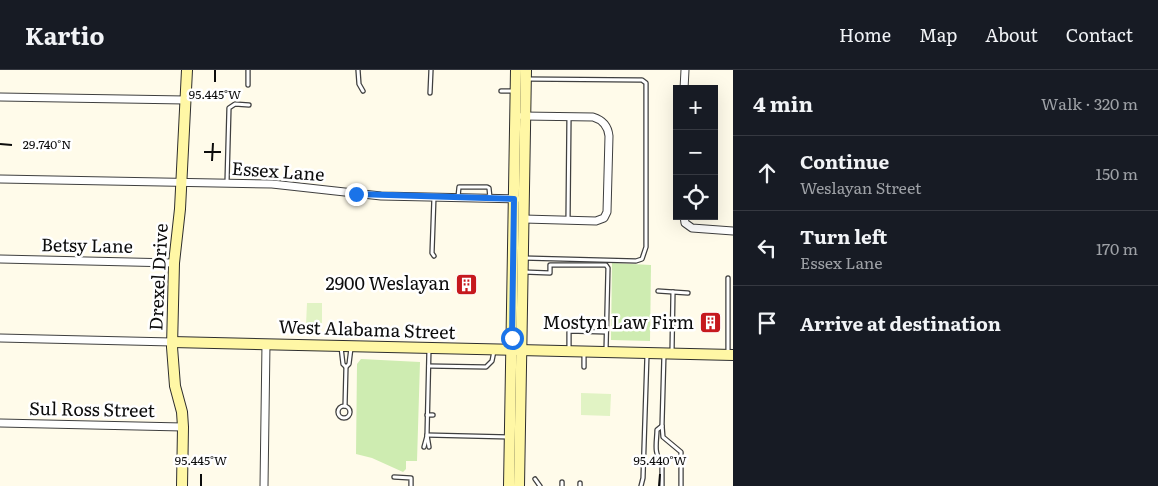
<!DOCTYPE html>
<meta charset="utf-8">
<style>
body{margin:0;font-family:Literata,serif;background:#242831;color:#f1f3f6}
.controls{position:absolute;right:15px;top:15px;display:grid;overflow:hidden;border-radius:0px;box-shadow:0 5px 20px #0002}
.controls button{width:45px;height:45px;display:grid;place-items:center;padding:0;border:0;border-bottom:1px solid #363941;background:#171b24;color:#f1f3f6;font:25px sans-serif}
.stop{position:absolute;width:15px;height:15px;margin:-11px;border:4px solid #1a73e8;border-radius:50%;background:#fff}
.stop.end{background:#1a73e8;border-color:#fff;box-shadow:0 1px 5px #0008}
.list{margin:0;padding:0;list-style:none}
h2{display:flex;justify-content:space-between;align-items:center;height:65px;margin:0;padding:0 20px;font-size:21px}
h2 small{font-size:16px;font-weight:400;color:#9ea1a6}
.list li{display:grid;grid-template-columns:32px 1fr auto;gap:15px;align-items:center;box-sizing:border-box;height:75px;padding:0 20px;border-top:1px solid #363941}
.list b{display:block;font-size:19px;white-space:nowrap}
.list p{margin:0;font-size:16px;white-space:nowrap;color:#9ea1a6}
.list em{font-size:16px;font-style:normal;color:#9ea1a6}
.icon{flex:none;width:28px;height:28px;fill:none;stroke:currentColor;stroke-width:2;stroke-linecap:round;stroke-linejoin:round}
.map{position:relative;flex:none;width:733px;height:416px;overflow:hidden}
header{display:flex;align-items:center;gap:30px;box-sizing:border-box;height:70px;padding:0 25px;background:#171b24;border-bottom:1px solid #363941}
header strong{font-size:24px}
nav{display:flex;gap:28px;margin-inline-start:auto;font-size:18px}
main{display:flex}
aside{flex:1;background:#171b24}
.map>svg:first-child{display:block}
</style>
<header>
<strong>Kartio</strong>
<nav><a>Home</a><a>Map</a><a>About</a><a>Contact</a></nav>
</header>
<main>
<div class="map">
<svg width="733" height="416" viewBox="0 0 733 416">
<rect width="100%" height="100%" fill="#fffbea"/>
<g fill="#ceecb1">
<path d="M612,193l39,2 -1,76 -39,-1z"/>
<path d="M361,289l59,3 -3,99h-11v8l-3,3 -31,-14 -16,-4 1,-90z"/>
</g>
<g fill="#e1f3c4">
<path d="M307,233h15v22h-16z"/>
<path d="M581,323l30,1 -1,22 -29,-1z"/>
</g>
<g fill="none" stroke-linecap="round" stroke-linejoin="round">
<defs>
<g id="lane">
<path d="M358,0l1,14 4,7"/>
<path d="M248,15v-15"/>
<path d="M501,21h12"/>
<path d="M430,23l1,-23"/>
<path d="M227,112l2,-74 6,-4 14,1"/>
<path d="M434,127l-2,56 2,3"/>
<path d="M458,127l1,-10h28l2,1 1,10"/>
<path d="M568,149l1,-101"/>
<path d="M524,188l112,3 6,-2 4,-12v-164l-4,-3h-4l-111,-1"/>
<path d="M524,202l26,1v-8h56l2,3 -2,82"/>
<path d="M658,221l30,2"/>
<path d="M341,277l2,17 3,3"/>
<path d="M569,279v-18l37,1"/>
<path d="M672,281l1,-59"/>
<path d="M728,282v-74"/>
<path d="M664,284l-2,71 1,12 18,15v34"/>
<path d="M429,296l57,1 6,-6 2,-10"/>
<path d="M584,297v-14"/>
<path d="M345,336l1,-39 3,-3 2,-16"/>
<circle cx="344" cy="342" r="6"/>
<path d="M427,345h6"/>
<path d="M662,356l-5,4c0,10 -4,25 5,31v25"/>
<path d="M427,365l82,2"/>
<path d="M424,377l3,-11"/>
<path d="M429,377l-2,-12 2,-86"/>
<path d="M394,407l17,1v8"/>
<path d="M535,409l5,7"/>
<path d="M580,413v3"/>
<path d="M562,416v-4"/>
<path d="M641,416l2,-8 4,-123"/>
</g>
<g id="street">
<path d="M684,19l1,-19"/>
<path d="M0,27l185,3"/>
<path d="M523,46l70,1c10,3 15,9 16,19l-2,76 -3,6 -8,3 -72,-2"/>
<path d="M0,109l272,5 109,12 135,3"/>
<path d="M684,146l1,7 7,5 41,3"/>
<path d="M0,189l174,4"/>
<path d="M0,268l172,4"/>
<path d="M0,353l183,4"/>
<path d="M264,416l2,-142"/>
</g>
<g id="secondary">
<path d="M172,272l561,13"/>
<path d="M182,416l1,-59 -1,-15 -7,-26 -3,-39 2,-84 6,-54 7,-139"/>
<path d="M509,416l7,-416"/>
<path d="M519,416l7,-416"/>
</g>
</defs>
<use href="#lane" stroke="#3f3f3f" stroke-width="5.5"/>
<use href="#street" stroke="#3f3f3f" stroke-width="9"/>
<use href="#secondary" stroke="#2e2e2e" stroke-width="12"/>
<use href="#lane" stroke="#fff" stroke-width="3"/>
<use href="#street" stroke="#fff" stroke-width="7"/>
<use href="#secondary" stroke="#fff7a5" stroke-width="10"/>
</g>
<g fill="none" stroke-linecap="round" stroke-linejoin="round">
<path stroke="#1a73e8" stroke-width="6" d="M356,124l158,5 -2,139"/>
</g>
<path fill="none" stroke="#0c0c0c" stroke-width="2" d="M215,12v-12M0,74l12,1M204,82h17M212,91l1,-18M201,416v-12M659,416l1,-12"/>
<defs>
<symbol id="building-square" viewBox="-11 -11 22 22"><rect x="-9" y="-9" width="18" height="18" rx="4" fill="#c6191e" stroke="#fff"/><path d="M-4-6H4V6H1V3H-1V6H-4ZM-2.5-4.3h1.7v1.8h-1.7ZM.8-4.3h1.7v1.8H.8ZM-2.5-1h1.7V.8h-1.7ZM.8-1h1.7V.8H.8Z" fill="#fff"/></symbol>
</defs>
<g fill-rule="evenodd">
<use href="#building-square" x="454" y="202" width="25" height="25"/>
<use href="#building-square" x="698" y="240" width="25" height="25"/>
</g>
<g text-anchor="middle" stroke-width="5" stroke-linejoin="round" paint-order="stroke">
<g font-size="18" fill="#0c0c0c" stroke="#fff">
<text transform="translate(278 102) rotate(4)" y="6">Essex Lane</text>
<text transform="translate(87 176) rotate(1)" y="6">Betsy Lane</text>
<text transform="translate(159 207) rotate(-87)" y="6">Drexel Drive</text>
<text transform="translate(367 260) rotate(2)" y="6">West Alabama Street</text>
<text transform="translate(92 340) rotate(1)" y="6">Sul Ross Street</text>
</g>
<g font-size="18" fill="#0c0c0c" stroke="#fff" text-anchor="end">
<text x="450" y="220">2900 Weslayan</text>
<text x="694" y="259">Mostyn Law Firm</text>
</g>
</g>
<g font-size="12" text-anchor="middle" fill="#0c0c0c" stroke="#fff" stroke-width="5" stroke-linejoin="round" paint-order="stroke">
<text x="215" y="29">95.445°W</text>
<text x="47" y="79">29.740°N</text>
<text x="201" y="395">95.445°W</text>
<text x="660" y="395">95.440°W</text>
</g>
</svg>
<div class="controls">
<button>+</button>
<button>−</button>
<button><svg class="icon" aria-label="locate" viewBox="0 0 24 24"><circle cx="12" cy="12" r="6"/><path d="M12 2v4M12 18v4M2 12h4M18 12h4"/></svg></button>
</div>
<div class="stop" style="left:512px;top:268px"></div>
<div class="stop end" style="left:356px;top:124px"></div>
</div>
<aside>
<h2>4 min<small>Walk · 320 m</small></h2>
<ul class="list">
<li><svg class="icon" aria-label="ahead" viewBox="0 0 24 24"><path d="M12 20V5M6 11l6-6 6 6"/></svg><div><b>Continue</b><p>Weslayan Street</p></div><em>150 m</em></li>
<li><svg class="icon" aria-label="left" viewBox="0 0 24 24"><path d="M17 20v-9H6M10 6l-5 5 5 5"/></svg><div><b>Turn left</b><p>Essex Lane</p></div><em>170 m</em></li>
<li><svg class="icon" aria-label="arrive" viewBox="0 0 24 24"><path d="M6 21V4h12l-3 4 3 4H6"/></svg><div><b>Arrive at destination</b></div></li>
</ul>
</aside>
</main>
